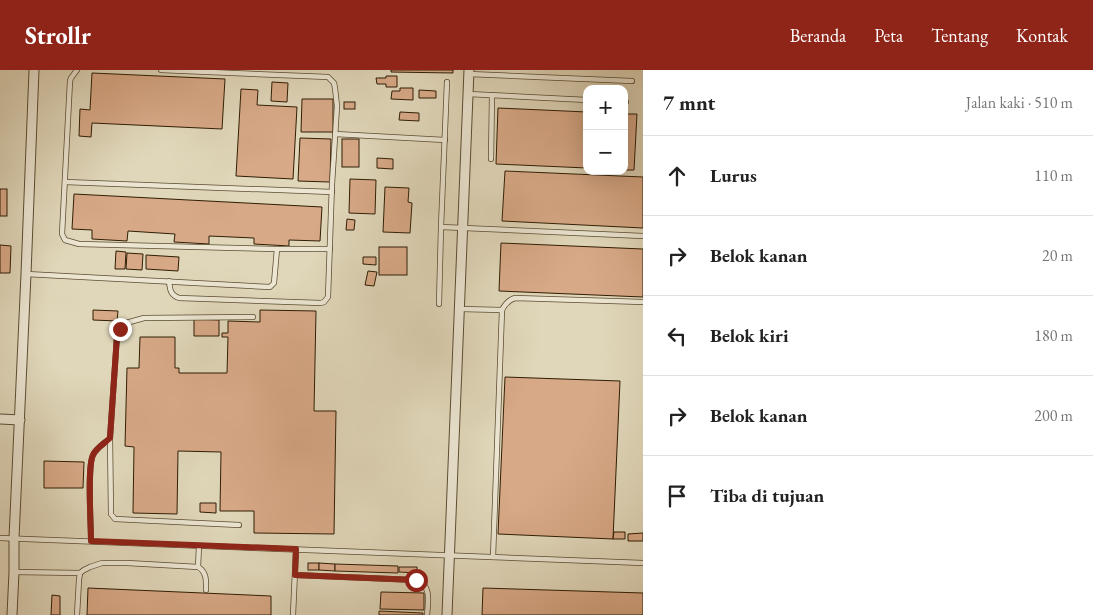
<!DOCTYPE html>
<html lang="id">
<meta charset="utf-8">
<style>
body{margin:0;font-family:"EB Garamond",serif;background:#f6f6f6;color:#222}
.controls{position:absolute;right:15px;top:15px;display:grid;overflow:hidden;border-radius:10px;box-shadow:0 5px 20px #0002}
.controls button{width:45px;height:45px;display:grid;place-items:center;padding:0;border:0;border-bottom:1px solid #e0e0e0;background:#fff;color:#222;font:25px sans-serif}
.stop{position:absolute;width:15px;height:15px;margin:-11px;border:4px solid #8f2418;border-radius:50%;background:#fff}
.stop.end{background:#8f2418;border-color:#fff;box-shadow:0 1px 5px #0008}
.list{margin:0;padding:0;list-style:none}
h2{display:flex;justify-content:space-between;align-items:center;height:65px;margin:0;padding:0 20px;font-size:21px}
h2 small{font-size:16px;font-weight:400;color:#767676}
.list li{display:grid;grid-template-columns:32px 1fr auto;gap:15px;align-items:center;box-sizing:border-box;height:80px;padding:0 20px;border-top:1px solid #e0e0e0}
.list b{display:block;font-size:19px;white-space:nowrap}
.list em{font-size:16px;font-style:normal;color:#767676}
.icon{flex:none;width:28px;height:28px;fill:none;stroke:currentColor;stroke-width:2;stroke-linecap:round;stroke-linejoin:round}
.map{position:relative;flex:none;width:643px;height:545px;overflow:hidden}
header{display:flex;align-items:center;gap:30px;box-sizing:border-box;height:70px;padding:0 25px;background:#8f2418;color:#fff}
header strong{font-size:24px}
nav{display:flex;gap:28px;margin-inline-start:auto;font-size:18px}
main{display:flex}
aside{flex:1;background:#fff}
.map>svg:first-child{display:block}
</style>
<header>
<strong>Strollr</strong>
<nav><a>Beranda</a><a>Peta</a><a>Tentang</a><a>Kontak</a></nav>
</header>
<main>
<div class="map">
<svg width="643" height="545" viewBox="0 0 643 545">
<rect width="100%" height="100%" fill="#e0d7ba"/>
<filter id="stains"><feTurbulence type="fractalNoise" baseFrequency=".004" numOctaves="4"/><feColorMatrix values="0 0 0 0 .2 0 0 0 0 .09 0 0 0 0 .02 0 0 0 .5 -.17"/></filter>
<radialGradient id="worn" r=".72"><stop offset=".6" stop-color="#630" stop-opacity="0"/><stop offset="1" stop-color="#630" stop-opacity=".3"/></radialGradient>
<g fill="#d8a987" stroke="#2f1d04">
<path d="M391,0h62v3l-62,-1z"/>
<path d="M92,3l133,6 -3,50 -130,-6 -1,14 -12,-1 1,-27 10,1z"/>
<path d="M386,6h11v11h-11v-3h-9l-1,-6h10z"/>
<path d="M272,12l16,1 -1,19 -16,-1z"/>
<path d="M400,18h13v12l-22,-1 1,-8h8z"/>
<path d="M241,19l17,1 -1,15 40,2 -4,72 -57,-3z"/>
<path d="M419,20l17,1v7h-17z"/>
<path d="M302,29h31v33h-32z"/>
<rect x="344" y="32" width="11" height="7"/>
<path d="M498,38l89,4v56l-91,-4z"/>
<path d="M400,42l19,1v8l-20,-1z"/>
<path d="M624,44h13l-3,56h-10z"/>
<path d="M300,68l31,1 -1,43 -32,-1z"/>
<rect x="342" y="69" width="17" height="28"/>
<path d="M377,88l16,1v10l-16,-1z"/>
<path d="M505,101l138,6v51l-141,-7z"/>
<path d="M350,109l26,1 -1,34 -26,-1z"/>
<path d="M385,117l24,1 -1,14 4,1 -2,30 -27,-1z"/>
<rect x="0" y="119" width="7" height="27"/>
<path d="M74,124l248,13 -2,34 -31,-1v6l-35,-2v-6l-45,-2v8l-35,-2 1,-8 -47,-3 -1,10 -35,-2v-9l-20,-1z"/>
<path d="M347,149l8,1 -1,10h-8z"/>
<path d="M501,173l142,6v48l-144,-6z"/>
<path d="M0,175l11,1 -1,27h-10z"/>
<rect x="379" y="177" width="28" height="28"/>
<path d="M116,181l10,1 -1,17h-10z"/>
<path d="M127,183l16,1 -1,16 -16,-1z"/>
<path d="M146,185l33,2 -1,14 -32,-2z"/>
<path d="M363,187h13v8l-13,-1z"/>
<path d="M368,201l9,1 -3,14 -9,-1z"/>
<path d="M93,240l25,1 -1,10 -24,-1z"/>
<path d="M260,240l56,1 -2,100h22l-2,123 -80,-1v-22h-34l1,-59 -43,-1 -1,63 -44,-1 1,-66 -9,-1 2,-78h12l1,-31h35v31h4v5h48l1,-36h-6v-4h6v-12l32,1z"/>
<path d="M194,249l25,1v16h-25z"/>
<path d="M505,307l115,4 -7,158 -115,-5z"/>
<path d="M44,391l40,1 -1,26h-39z"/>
<path d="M200,433h16v10l-16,-1z"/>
<path d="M614,462h11v7h-12z"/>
<path d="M643,463v8h-15v-7z"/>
<rect x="308" y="493" width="11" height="7"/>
<path d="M319,493l16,1v7l-16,-1z"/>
<path d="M335,494l63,2v7l-63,-2z"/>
<path d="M399,497h18v6l-18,-1z"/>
<path d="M88,518l183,8v19h-184z"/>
<path d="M483,518l160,5v22h-161z"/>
<path d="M381,522l43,1v17l-44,-1z"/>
<path d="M52,525l8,1v19h-9z"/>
<path d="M379,541l44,2v2h-44z"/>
</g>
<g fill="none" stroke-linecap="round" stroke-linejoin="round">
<defs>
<g id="lane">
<path d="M77,0l-6,8 -1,3 -8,153 3,6 14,4 198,5h53"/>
<path d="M161,0l167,7 6,6 1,5 2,18 -5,78 -4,113 -4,5 -3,1 -142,-5c-9,-3 -9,-9 -10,-17"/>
<path d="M469,4l163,7"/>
<path d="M447,12l-6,145 202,9"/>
<path d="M468,24l119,6"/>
<path d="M624,32h2"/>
<path d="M335,64l110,6"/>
<path d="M491,89l1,-64"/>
<path d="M65,112l267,10"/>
<path d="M26,204l244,13 4,-4 3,-34"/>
<path d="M439,234l2,-77"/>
<path d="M460,239l42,1 -9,247"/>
<path d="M502,240c3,-6 6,-10 13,-12l128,4"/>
<path d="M239,455l-124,-6 -4,-5 -1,-76 7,-102 4,-7 5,-6 18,-5 109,-1"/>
<path d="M0,468l643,25"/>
<path d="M91,471c0,-17 -4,-74 2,-86 3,-7 12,-12 17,-17"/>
<path d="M198,497l1,-21"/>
<path d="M14,502l66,1"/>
<path d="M295,505l121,5c16,5 12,22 11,35"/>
<path d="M77,545l2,-35 1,-7 4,-3 6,-3 12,-4h25l71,4c9,5 8,14 8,23"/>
<path d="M293,545l3,-66"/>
</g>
<g id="street">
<path d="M0,349l20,1"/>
<path d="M12,545l2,-43v-34l12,-264 8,-204"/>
<path d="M447,545l22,-545"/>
</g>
</defs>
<use href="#lane" stroke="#5b4c32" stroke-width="6"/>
<use href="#street" stroke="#5b4c32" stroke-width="11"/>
<use href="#lane" stroke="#ebe5d2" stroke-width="4.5"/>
<use href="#street" stroke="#ebe5d2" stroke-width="9"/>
</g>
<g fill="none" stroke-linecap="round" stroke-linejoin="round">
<path stroke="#8f2418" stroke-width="6" d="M120,259l-3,7 -7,102c-5,5 -14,10 -17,17 -6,12 -2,69 -2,86l205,8 -1,26 121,5"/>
</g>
<rect width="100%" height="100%" filter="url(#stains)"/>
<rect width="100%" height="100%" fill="url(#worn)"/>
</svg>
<div class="controls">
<button>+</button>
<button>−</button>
</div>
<div class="stop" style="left:416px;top:510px"></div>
<div class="stop end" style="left:120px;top:259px"></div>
</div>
<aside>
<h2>7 mnt<small>Jalan kaki · 510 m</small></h2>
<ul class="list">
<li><svg class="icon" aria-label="ahead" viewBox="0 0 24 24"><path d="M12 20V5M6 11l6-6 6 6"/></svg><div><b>Lurus</b></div><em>110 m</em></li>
<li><svg class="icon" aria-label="right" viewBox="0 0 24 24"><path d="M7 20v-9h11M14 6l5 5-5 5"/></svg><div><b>Belok kanan</b></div><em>20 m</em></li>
<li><svg class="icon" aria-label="left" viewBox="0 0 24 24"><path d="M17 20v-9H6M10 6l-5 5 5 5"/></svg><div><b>Belok kiri</b></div><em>180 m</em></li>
<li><svg class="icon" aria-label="right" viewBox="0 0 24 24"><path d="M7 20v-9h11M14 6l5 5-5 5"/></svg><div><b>Belok kanan</b></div><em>200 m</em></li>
<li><svg class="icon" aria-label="arrive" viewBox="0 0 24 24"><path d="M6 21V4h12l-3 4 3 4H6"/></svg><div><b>Tiba di tujuan</b></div></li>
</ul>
</aside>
</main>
